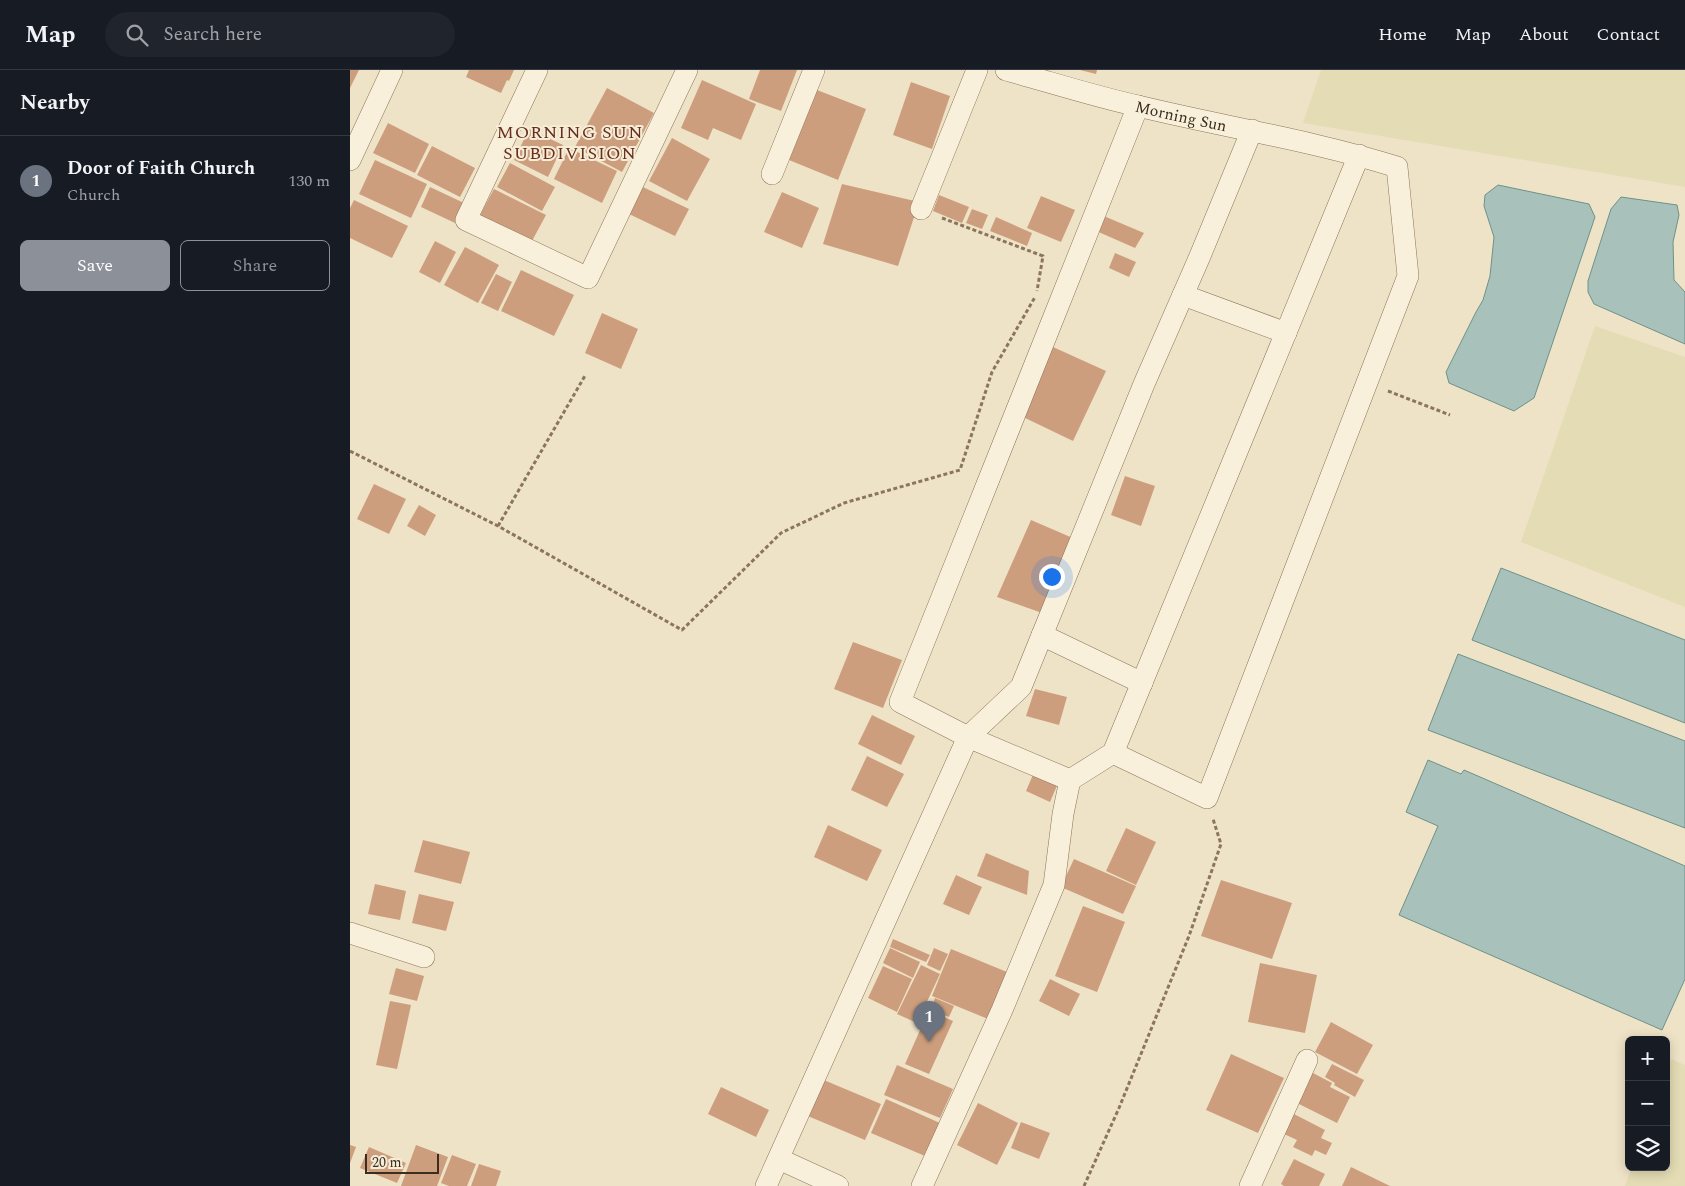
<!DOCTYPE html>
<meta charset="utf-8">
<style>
body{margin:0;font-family:Spectral,serif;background:#20242c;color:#f1f3f6}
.controls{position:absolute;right:15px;bottom:15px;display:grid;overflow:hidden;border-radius:8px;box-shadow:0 2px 12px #0003}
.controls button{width:45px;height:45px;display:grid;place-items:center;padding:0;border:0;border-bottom:1px solid #363941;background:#171b24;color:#f1f3f6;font:25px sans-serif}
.scale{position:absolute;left:15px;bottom:12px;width:74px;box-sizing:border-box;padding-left:5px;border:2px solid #3b2d20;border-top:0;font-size:14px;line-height:18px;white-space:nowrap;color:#3b2d20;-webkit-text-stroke:4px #f6edd7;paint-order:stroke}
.you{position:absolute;left:701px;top:506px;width:18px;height:18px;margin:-12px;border:4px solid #fff;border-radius:50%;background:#1a73e8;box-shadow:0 0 0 8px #1a73e833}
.badge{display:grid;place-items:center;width:32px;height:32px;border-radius:50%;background:#8c9099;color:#fff;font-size:16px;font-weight:700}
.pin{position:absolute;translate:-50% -41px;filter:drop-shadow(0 1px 2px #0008)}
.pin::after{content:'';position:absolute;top:26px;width:18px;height:15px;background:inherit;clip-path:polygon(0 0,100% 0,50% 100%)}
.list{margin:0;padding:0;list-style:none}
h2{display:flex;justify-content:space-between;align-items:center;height:65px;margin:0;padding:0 20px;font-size:21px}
h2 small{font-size:16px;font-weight:400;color:#9ea1a6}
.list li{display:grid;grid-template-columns:32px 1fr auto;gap:15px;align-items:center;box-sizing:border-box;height:90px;padding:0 20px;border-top:1px solid #363941}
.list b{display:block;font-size:19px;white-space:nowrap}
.list p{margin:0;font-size:16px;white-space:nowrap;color:#9ea1a6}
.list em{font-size:16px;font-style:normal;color:#9ea1a6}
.actions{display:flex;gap:10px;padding:15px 20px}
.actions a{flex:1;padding:11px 0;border:1px solid #8c9099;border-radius:8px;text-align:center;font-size:18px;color:#8c9099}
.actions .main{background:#8c9099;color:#fff}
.icon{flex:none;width:28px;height:28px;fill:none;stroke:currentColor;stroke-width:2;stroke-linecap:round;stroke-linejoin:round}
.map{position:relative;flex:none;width:1335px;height:1116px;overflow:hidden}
header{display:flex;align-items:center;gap:30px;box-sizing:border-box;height:70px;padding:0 25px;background:#171b24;border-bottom:1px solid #363941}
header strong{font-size:24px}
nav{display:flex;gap:28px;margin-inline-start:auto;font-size:18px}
.search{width:350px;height:45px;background:#20242c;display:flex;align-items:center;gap:12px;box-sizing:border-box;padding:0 18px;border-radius:28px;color:#9ea1a6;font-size:19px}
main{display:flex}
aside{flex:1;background:#171b24}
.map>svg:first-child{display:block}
</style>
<header>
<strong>Map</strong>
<div class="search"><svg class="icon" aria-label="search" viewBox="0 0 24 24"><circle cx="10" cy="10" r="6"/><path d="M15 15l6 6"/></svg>Search here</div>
<nav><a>Home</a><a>Map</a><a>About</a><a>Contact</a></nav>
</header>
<main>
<aside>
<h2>Nearby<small></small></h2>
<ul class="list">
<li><span class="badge" style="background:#6b7280">1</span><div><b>Door of Faith Church</b><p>Church</p></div><em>130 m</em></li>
</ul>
<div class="actions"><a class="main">Save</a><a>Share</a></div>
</aside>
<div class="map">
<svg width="1335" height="1116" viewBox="0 0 1335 1116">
<rect width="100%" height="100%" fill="#efe3c7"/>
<g fill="#e4dcb4">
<path d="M971,0h364v117l-382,-64z"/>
<path d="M1245,256l90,31v250l-164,-65z"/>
<path d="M1321,989l14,6v121h-60l7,-19h34v-94z"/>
</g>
<g fill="#a8c2bb" stroke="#6e9188">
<path d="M1148,115l91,19 6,13 -61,181 -20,13 -65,-28 -3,-11 30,-60 7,-12 7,-24 4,-39 -10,-31 1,-11z"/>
<path d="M1271,127l56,8 2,10 -6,27 1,38 11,12v52l-91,-40 -6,-12v-11l23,-72z"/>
<path d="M1151,498l184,72v83l-213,-83z"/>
<path d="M1108,584l227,87v87l-257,-98z"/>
<path d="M1078,690l33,14 3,-4 221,96v113l-23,51 -263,-115 39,-89 -32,-14z"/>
</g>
<g fill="#cd9e7d">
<path d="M0,0h9l-9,18z"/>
<path d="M119,0h45l-5,11 -2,-1 -6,13 -35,-16z"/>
<path d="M410,0h37l-16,41 -32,-12z"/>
<path d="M730,0h17l-1,4z"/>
<path d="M352,10l54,24 -15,36 -28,-12 -5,12 -27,-12z"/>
<path d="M561,12l39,14 -18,53 -39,-14z"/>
<path d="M257,18l47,25 -32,59 -47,-25z"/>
<path d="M467,20l49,19 -28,71 -49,-20z"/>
<path d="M38,53l41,21 -14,29 -42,-20z"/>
<path d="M179,59l34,16 -15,32 -34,-17z"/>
<path d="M322,68l38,21 -23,42 -38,-20z"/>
<path d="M82,76l43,22 -15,29 -43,-22z"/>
<path d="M219,78l48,23 -15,32 -48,-24z"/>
<path d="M25,90l52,24 -16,34 -52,-24z"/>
<path d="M160,93l45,24 -13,24 -45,-24z"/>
<path d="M492,114l77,18 -21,64 -75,-22z"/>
<path d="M80,117l34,16 -9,20 -34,-16z"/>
<path d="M293,117l46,22 -14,27 -46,-22z"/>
<path d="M144,119l52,26 -14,26 -52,-26z"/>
<path d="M432,122l37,16 -17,40 -38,-16z"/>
<path d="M589,125l30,12 -7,16 -29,-12z"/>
<path d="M691,126l34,14 -14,32 -34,-14z"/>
<path d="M4,130l54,26 -16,32 -42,-20v-30z"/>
<path d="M622,139l16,6 -6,14 -16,-6z"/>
<path d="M749,144l45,19 -9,15 -41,-18z"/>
<path d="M646,147l36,16 -5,13 -37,-15z"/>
<path d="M85,171l21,11 -16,31 -21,-11z"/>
<path d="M115,177l34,18 -21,38 -34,-18z"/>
<path d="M765,183l21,9 -7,15 -20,-9z"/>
<path d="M171,200l53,25 -20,41 -53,-25z"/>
<path d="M146,204l16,8 -14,29 -17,-8z"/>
<path d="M252,243l36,16 -17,40 -36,-16z"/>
<path d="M703,277l53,24 -33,70 -52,-25z"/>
<path d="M775,406l30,10 -14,40 -30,-11z"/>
<path d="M24,414l32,15 -17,35 -32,-15z"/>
<path d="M69,435l17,10 -11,21 -18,-10z"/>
<path d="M681,450l44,19 -30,75 -48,-17z"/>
<path d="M503,572l49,18 -19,48 -49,-19z"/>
<path d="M685,619l32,8 -8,28 -33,-9z"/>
<path d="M522,645l43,21 -14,29 -43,-21z"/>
<path d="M517,686l37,18 -17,33 -36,-17z"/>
<path d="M685,700l24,11 -9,21 -24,-11z"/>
<path d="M478,755l54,25 -15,31 -53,-24z"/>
<path d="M776,758l30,14 -20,43 -30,-14z"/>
<path d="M73,770l47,12 -9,32 -47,-12z"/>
<path d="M636,783l43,18 -2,24 -50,-19z"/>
<path d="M724,789l62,27 -13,28 -62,-27z"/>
<path d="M606,805l26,12 -13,28 -26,-11z"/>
<path d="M871,810l71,23 -20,56 -71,-23z"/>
<path d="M25,814l31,7 -6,29 -32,-6z"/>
<path d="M69,824l35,8 -8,29 -34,-8z"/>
<path d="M733,836l42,16 -28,70 -42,-16z"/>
<path d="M543,869l37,16 -4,7 -36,-15z"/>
<path d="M540,878l30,14 -7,16 -30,-15z"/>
<path d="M584,878l14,6 -8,17 -13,-6z"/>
<path d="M601,879l56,23 -19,47 -56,-23z"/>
<path d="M910,893l57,12 -12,58 -57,-11z"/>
<path d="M571,895l19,9 -23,49 -20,-9z"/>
<path d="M533,896l29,13 -15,33 -29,-14z"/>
<path d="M46,898l28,8 -7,25 -28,-7z"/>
<path d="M700,909l30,15 -11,22 -30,-15z"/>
<path d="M585,928l19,8 -5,11 -18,-7z"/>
<path d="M40,931l21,4 -14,64 -21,-4z"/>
<path d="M579,940l24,11 -24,53 -24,-10z"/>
<path d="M981,952l42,23 -16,29 -42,-22z"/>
<path d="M881,984l53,24 -26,55 -52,-23z"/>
<path d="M982,994l32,16 -9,17 -21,-12 1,-2 -10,-6z"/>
<path d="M547,995l56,24 -13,29 -56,-23z"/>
<path d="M961,1002l21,11 -2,4 20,10 -13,26 -42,-21z"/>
<path d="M469,1008l62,26 -16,36 -62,-26z"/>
<path d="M371,1017l48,23 -13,27 -48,-23z"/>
<path d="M536,1029l54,24 -15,33 -54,-23z"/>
<path d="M628,1033l40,20 -21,42 -40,-20z"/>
<path d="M944,1044l31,16 -4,8 11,5 -6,12 -11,-5 -3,6 -19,-9 4,-7 -13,-6z"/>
<path d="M671,1052l29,11 -11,26 -28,-11z"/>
<path d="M0,1075l6,2 -6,16z"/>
<path d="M66,1075l32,12 -11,29h-36z"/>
<path d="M19,1077l37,16 -9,20 -37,-15z"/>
<path d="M102,1085l24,9 -9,22h-18l-8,-3z"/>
<path d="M944,1089l31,15 -6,12h-35l-3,-2z"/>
<path d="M129,1094l22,7 -5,15h-25z"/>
<path d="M1001,1097l39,19h-48z"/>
</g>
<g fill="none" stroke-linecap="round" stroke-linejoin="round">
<defs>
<g id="minor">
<path d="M187,0l-71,150 122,58 99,-208"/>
<path id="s1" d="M656,0c44,12 87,26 132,36 86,21 173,34 259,61l11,109 -201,522 -94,-45"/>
<path d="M788,36l-238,596 68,35 102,43 43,-27 246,-598"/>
<path d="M0,90l42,-90"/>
<path d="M422,104l42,-104"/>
<path d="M571,139l56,-139"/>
<path d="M833,225l103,38"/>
<path d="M692,565l100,48"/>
<path d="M0,863l74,24"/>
<path d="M429,1089l59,27"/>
<path d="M416,1116l202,-449 53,-50 123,-303 56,-128 52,-126"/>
<path d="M572,1116l80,-176 52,-125 9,-71 7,-34"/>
<path d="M900,1116l57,-126"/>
</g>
</defs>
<use href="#minor" stroke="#8b755c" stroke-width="22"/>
<g stroke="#8b755c" stroke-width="3" stroke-dasharray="4 2.5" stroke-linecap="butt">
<path d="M592,148l101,38 -6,35"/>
<path d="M1038,321l62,24"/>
<path d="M0,381l148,75 184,104 99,-97 63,-30 116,-33 32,-98 43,-75"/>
<path d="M148,456l88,-152"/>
<path d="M734,1116l35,-78 70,-172 32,-92 -8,-25"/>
</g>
<use href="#minor" stroke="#f9f0db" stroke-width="21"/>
</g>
<g text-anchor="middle" stroke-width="4" stroke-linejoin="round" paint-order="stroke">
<g font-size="16" fill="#3b2d20" stroke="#f6edd7">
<text dy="6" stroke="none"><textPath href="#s1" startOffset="181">Morning Sun</textPath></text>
</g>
<g font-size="18" letter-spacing="1" fill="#682e1f" stroke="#f6edd7">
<text x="220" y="68">MORNING SUN<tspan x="220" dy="21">SUBDIVISION</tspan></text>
</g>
</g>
</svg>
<div class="controls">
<button>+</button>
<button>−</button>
<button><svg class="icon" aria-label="layers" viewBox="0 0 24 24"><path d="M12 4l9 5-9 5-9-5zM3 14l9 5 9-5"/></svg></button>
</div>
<div class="scale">20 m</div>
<div class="you"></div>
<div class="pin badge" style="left:579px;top:972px;background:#6b7280">1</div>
</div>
</main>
